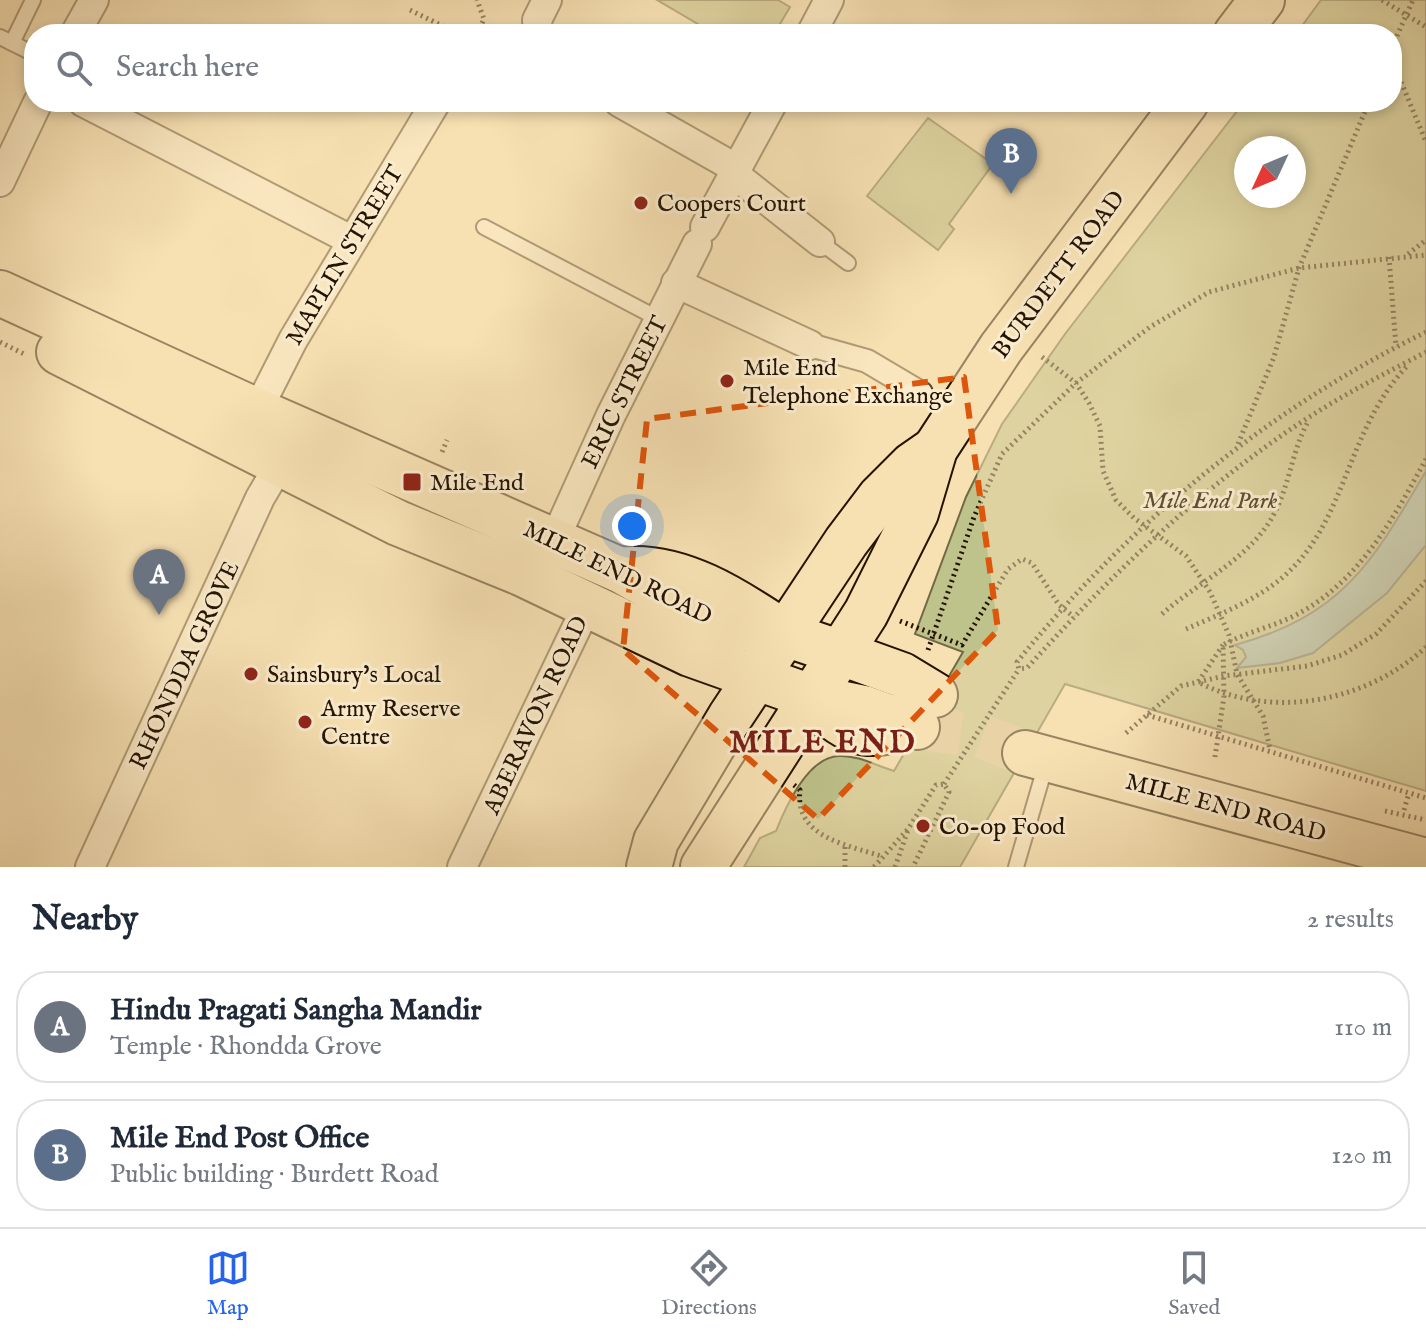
<!DOCTYPE html>
<meta charset="utf-8">
<style>
body{margin:0;font-family:"IM FELL English",serif;background:#f2f2f3;color:#1f2937}
.compass{position:absolute;left:1234px;top:136px;width:72px;height:72px;border-radius:50%;background:#fff;box-shadow:0 4px 12px #0003;rotate:226deg}
.you{position:absolute;left:632px;top:526px;width:28px;height:28px;margin:-20px;border:6px solid #fff;border-radius:50%;background:#1a73e8;box-shadow:0 0 0 12px #1a73e833}
.badge{display:grid;place-items:center;width:52px;height:52px;border-radius:50%;background:#2563eb;color:#fff;font-size:26px;font-weight:700}
.pin{position:absolute;translate:-50% -66px;filter:drop-shadow(0 2px 4px #0008)}
.pin::after{content:'';position:absolute;top:42px;width:28px;height:24px;background:inherit;clip-path:polygon(0 0,100% 0,50% 100%)}
.list{margin:0;padding:0;list-style:none}
h2{display:flex;justify-content:space-between;align-items:center;height:104px;margin:0;padding:0 32px;font-size:34px}
h2 small{font-size:26px;font-weight:400;color:#747a83}
.list li{display:grid;grid-template-columns:52px 1fr auto;gap:24px;align-items:center;box-sizing:border-box;height:112px;margin:0 16px 16px;padding:0 16px;border:2px solid #e0e1e3;border-radius:32px}
.list b{display:block;font-size:30px;white-space:nowrap}
.list p{margin:0;font-size:26px;white-space:nowrap;color:#747a83}
.list em{font-size:26px;font-style:normal;color:#747a83}
.icon{flex:none;width:44px;height:44px;fill:none;stroke:currentColor;stroke-width:2;stroke-linecap:round;stroke-linejoin:round}
.map{position:relative;flex:none;width:1426px;height:867px;overflow:hidden}
.search{position:absolute;background:#fff;box-shadow:0 4px 12px #0003;left:24px;right:24px;top:24px;height:88px;display:flex;align-items:center;gap:20px;box-sizing:border-box;padding:0 28px;border-radius:32px;color:#747a83;font-size:30px}
.sheet{height:360px;background:#fff}
nav{display:flex;justify-content:space-around;align-items:center;box-sizing:border-box;height:112px;border-top:2px solid #e0e1e3;background:#fff;font-size:22px;color:#747a83}
nav a{display:grid;justify-items:center;gap:4px}
nav .on{color:#2563eb}
.map>svg:first-child{display:block}
</style>
<div class="map">
<svg width="1426" height="867" viewBox="0 0 1426 867">
<rect width="100%" height="100%" fill="#f7e1b3"/>
<filter id="stains"><feTurbulence type="fractalNoise" baseFrequency=".0025" numOctaves="4"/><feColorMatrix values="0 0 0 0 .2 0 0 0 0 .09 0 0 0 0 .02 0 0 0 .5 -.17"/></filter>
<radialGradient id="worn" r=".72"><stop offset=".6" stop-color="#630" stop-opacity="0"/><stop offset="1" stop-color="#630" stop-opacity=".3"/></radialGradient>
<g fill="#bec28b" stroke="#726a46" stroke-width="2" fill-rule="evenodd">
<path d="M657,0h121l12,7 -16,27h-59z"/>
<path d="M1321,0h105v791l-361,-107 -105,183h-216l16,-29 16,-7c10,-25 32,-74 63,-75 19,-1 38,10 55,15l69,-119 -48,-18 51,-137 36,-73 63,-90 179,-232h148v-68h-96zM1246,148h48v48h-48z"/>
<path d="M928,118l65,46 -44,60 5,5 -16,21 -71,-54z"/>
</g>
<path fill="#9ebcb4" stroke="#6e786c" stroke-width="2" d="M1426,471v74l-39,48 -74,60 -33,10 -43,5 9,-11 -3,-7 -8,-5c108,-30 137,-82 191,-174z"/>
<g fill="none" stroke-linecap="round" stroke-linejoin="round">
<path stroke="#d8c298" stroke-width="44" stroke-dasharray="44 22" stroke-linecap="butt" d="M917,727l63,9 45,17"/>
<defs>
<g id="service">
<path d="M0,37l34,17"/>
<path d="M12,43l21,-43"/>
<path d="M484,227l175,92"/>
<path d="M820,242l28,21"/>
<path d="M1016,867l30,-103"/>
</g>
<path id="pedestrian" d="M810,345l57,16 54,32"/>
<g id="minor">
<path d="M75,34l19,-34"/>
<path d="M538,34l-1,-14 10,-20"/>
<path d="M811,34l18,-34"/>
<path d="M83,102l268,138"/>
<path d="M619,102l118,67"/>
<path d="M734,174l86,68"/>
<path d="M0,182l38,-80"/>
<path d="M705,227l68,-125"/>
<path d="M676,283l134,62"/>
<path d="M257,411l36,-71 143,-238"/>
<path d="M554,541l57,-126 86,-171"/>
<path d="M90,867l170,-369 20,-34"/>
<path d="M462,867l125,-261"/>
</g>
<g id="primary">
<path d="M1236,34l26,-34"/>
<path d="M620,570c58,-8 117,31 163,62"/>
<path d="M811,697c34,34 53,46 100,28"/>
<path d="M649,867l7,-26 74,-124 116,-175 34,-45 32,-32 23,-16"/>
<path d="M703,867l163,-254 50,-100 19,-64 66,-101 185,-246"/>
</g>
<g id="trunk">
<path d="M0,293l257,118 363,159 77,44 55,16 33,4 56,19 61,22 33,20"/>
<path d="M59,352l339,171 123,50 169,81 121,43 53,11 53,19"/>
<path d="M1025,753l401,108"/>
</g>
</defs>
<use href="#service" stroke="#5a462d" stroke-width="18"/>
<use href="#pedestrian" stroke="#5a462d" stroke-width="26"/>
<use href="#minor" stroke="#5a462d" stroke-width="32"/>
<use href="#primary" stroke="#251300" stroke-width="48"/>
<use href="#trunk" stroke="#251300" stroke-width="48"/>
<g stroke="#251300" stroke-width="5" stroke-dasharray="2 4" stroke-linecap="butt">
<path d="M1382,0l44,27"/>
<path d="M410,10l49,24"/>
<path d="M477,34l7,-15 -7,-19"/>
<path d="M1392,47l21,-47"/>
<path d="M1392,60l34,82"/>
<path d="M1408,254l18,-14"/>
<path d="M1389,257l7,90"/>
<path d="M1426,332c-160,78 -297,192 -409,330l2,7 8,-1c86,-95 178,-185 287,-254 36,-23 74,-42 112,-62"/>
<path d="M0,342l26,13"/>
<path d="M1042,357l34,26 13,20 11,23 3,45 13,29 18,18 52,38 24,36 19,43 8,39 26,42 7,34"/>
<path d="M1238,444l36,-87 25,-89 70,-166"/>
<path d="M442,452l5,-12"/>
<path d="M1162,614c36,-32 90,-56 113,-102 15,-29 18,-65 34,-92"/>
<path d="M900,621l62,24 46,-76 14,-10 10,4 27,42 15,12"/>
<path d="M1186,629c32,-14 69,-28 97,-52 65,-56 62,-147 126,-213"/>
<path d="M1223,645l-25,37c73,38 167,21 228,-35"/>
<path d="M928,650l46,-133 28,-63 74,-71 74,-56 59,-35 90,-24 127,-13"/>
<path d="M1147,715l279,83"/>
<path d="M1126,733l55,-47 43,-10 83,-10 35,-11 34,-21 50,-53"/>
<path d="M1215,757l9,-61 -1,-51c25,-14 55,-19 80,-34 58,-33 92,-95 123,-152"/>
<path d="M794,785l6,5c-6,47 47,55 81,66"/>
<path d="M1404,810l5,-17"/>
<path d="M1385,811l41,9"/>
<path d="M845,867v-23"/>
<path d="M874,867l34,-38 28,-44 8,-1 5,8 -36,75"/>
<path d="M895,867l13,-37"/>
</g>
<use href="#service" stroke="#faecce" stroke-width="14"/>
<use href="#pedestrian" stroke="#faecce" stroke-width="22"/>
<use href="#minor" stroke="#faecce" stroke-width="28"/>
<use href="#primary" stroke="#f7e1b3" stroke-width="44"/>
<use href="#trunk" stroke="#f7e1b3" stroke-width="44"/>
<path stroke="#251300" stroke-width="5" stroke-dasharray="2 4" stroke-linecap="butt" d="M944,784l75,-115"/>
</g>
<path d="M0 0H1426V867H0ZM964,377l34,253 -180,189 -195,-169 24,-231z" fill="#f7e1b3" fill-opacity=".55" fill-rule="evenodd"/>
<path fill="none" stroke="#de560b" stroke-width="6" stroke-dasharray="16 10" stroke-linejoin="round" d="M964,377l34,253 -180,189 -195,-169 24,-231z"/>
<g fill="#8f2418" stroke="#faecce" stroke-width="3">
<circle cx="641" cy="203" r="8"/>
<circle cx="727" cy="381" r="8"/>
<rect x="402" y="472" width="20" height="20" rx="4"/>
<circle cx="251" cy="674" r="8"/>
<circle cx="305" cy="722" r="8"/>
<circle cx="923" cy="826" r="8"/>
</g>
<g text-anchor="middle" stroke-width="6" stroke-linejoin="round" paint-order="stroke">
<g font-size="24" fill="#251300" stroke="#faecce" text-anchor="start">
<text x="657" y="211">Coopers Court</text>
<text x="743" y="375">Mile End<tspan x="743" dy="28">Telephone Exchange</tspan></text>
<text x="430" y="490">Mile End</text>
<text x="267" y="682">Sainsbury's Local</text>
<text x="321" y="716">Army Reserve<tspan x="321" dy="28">Centre</tspan></text>
<text x="939" y="834">Co-op Food</text>
</g>
<g font-size="24" fill="#251300" stroke="#faecce">
<text transform="translate(344 255) rotate(-59)" y="8">MAPLIN STREET</text>
<text transform="translate(1058 274) rotate(-53)" y="8">BURDETT ROAD</text>
<text transform="translate(624 392) rotate(-64)" y="8">ERIC STREET</text>
<text transform="translate(618 572) rotate(26)" y="8">MILE END ROAD</text>
<text transform="translate(184 665) rotate(-65)" y="8">RHONDDA GROVE</text>
<text transform="translate(535 715) rotate(-65)" y="8">ABERAVON ROAD</text>
<text transform="translate(1226 807) rotate(15)" y="8">MILE END ROAD</text>
</g>
<g font-size="24" font-style="italic" fill="#5b5031" stroke="#faecce">
<text x="1210" y="508">Mile End Park</text>
</g>
<g font-size="32" font-weight="bold" letter-spacing="2" fill="#7a1f14" stroke="#faecce">
<text x="823" y="752">MILE END</text>
</g>
</g>
<rect width="100%" height="100%" filter="url(#stains)"/>
<rect width="100%" height="100%" fill="url(#worn)"/>
</svg>
<svg class="compass" viewBox="-18 -18 36 36"><path d="M0-13l5 13h-10z" fill="#e53935"/><path d="M0 13l5-13h-10z" fill="#747a83"/></svg>
<div class="you"></div>
<div class="pin badge" style="left:159px;top:615px;background:#6b7280">A</div>
<div class="pin badge" style="left:1011px;top:194px;background:#5c6f8a">B</div>
<div class="search"><svg class="icon" aria-label="search" viewBox="0 0 24 24"><circle cx="10" cy="10" r="6"/><path d="M15 15l6 6"/></svg>Search here</div>
</div>
<section class="sheet">
<h2>Nearby<small>2 results</small></h2>
<ul class="list">
<li><span class="badge" style="background:#6b7280">A</span><div><b>Hindu Pragati Sangha Mandir</b><p>Temple · Rhondda Grove</p></div><em>110 m</em></li>
<li><span class="badge" style="background:#5c6f8a">B</span><div><b>Mile End Post Office</b><p>Public building · Burdett Road</p></div><em>120 m</em></li>
</ul>
</section>
<nav>
<a class="on"><svg class="icon" aria-label="map" viewBox="0 0 24 24"><path d="M3 6l6-2 6 2 6-2v14l-6 2-6-2-6 2zM9 4v14M15 6v14"/></svg>Map</a>
<a><svg class="icon" aria-label="directions" viewBox="0 0 24 24"><path d="M12 3l9 9-9 9-9-9zM9 14v-3h6M13 9l2 2-2 2"/></svg>Directions</a>
<a><svg class="icon" aria-label="saved" viewBox="0 0 24 24"><path d="M7 4h10v16l-5-4-5 4z"/></svg>Saved</a>
</nav>
